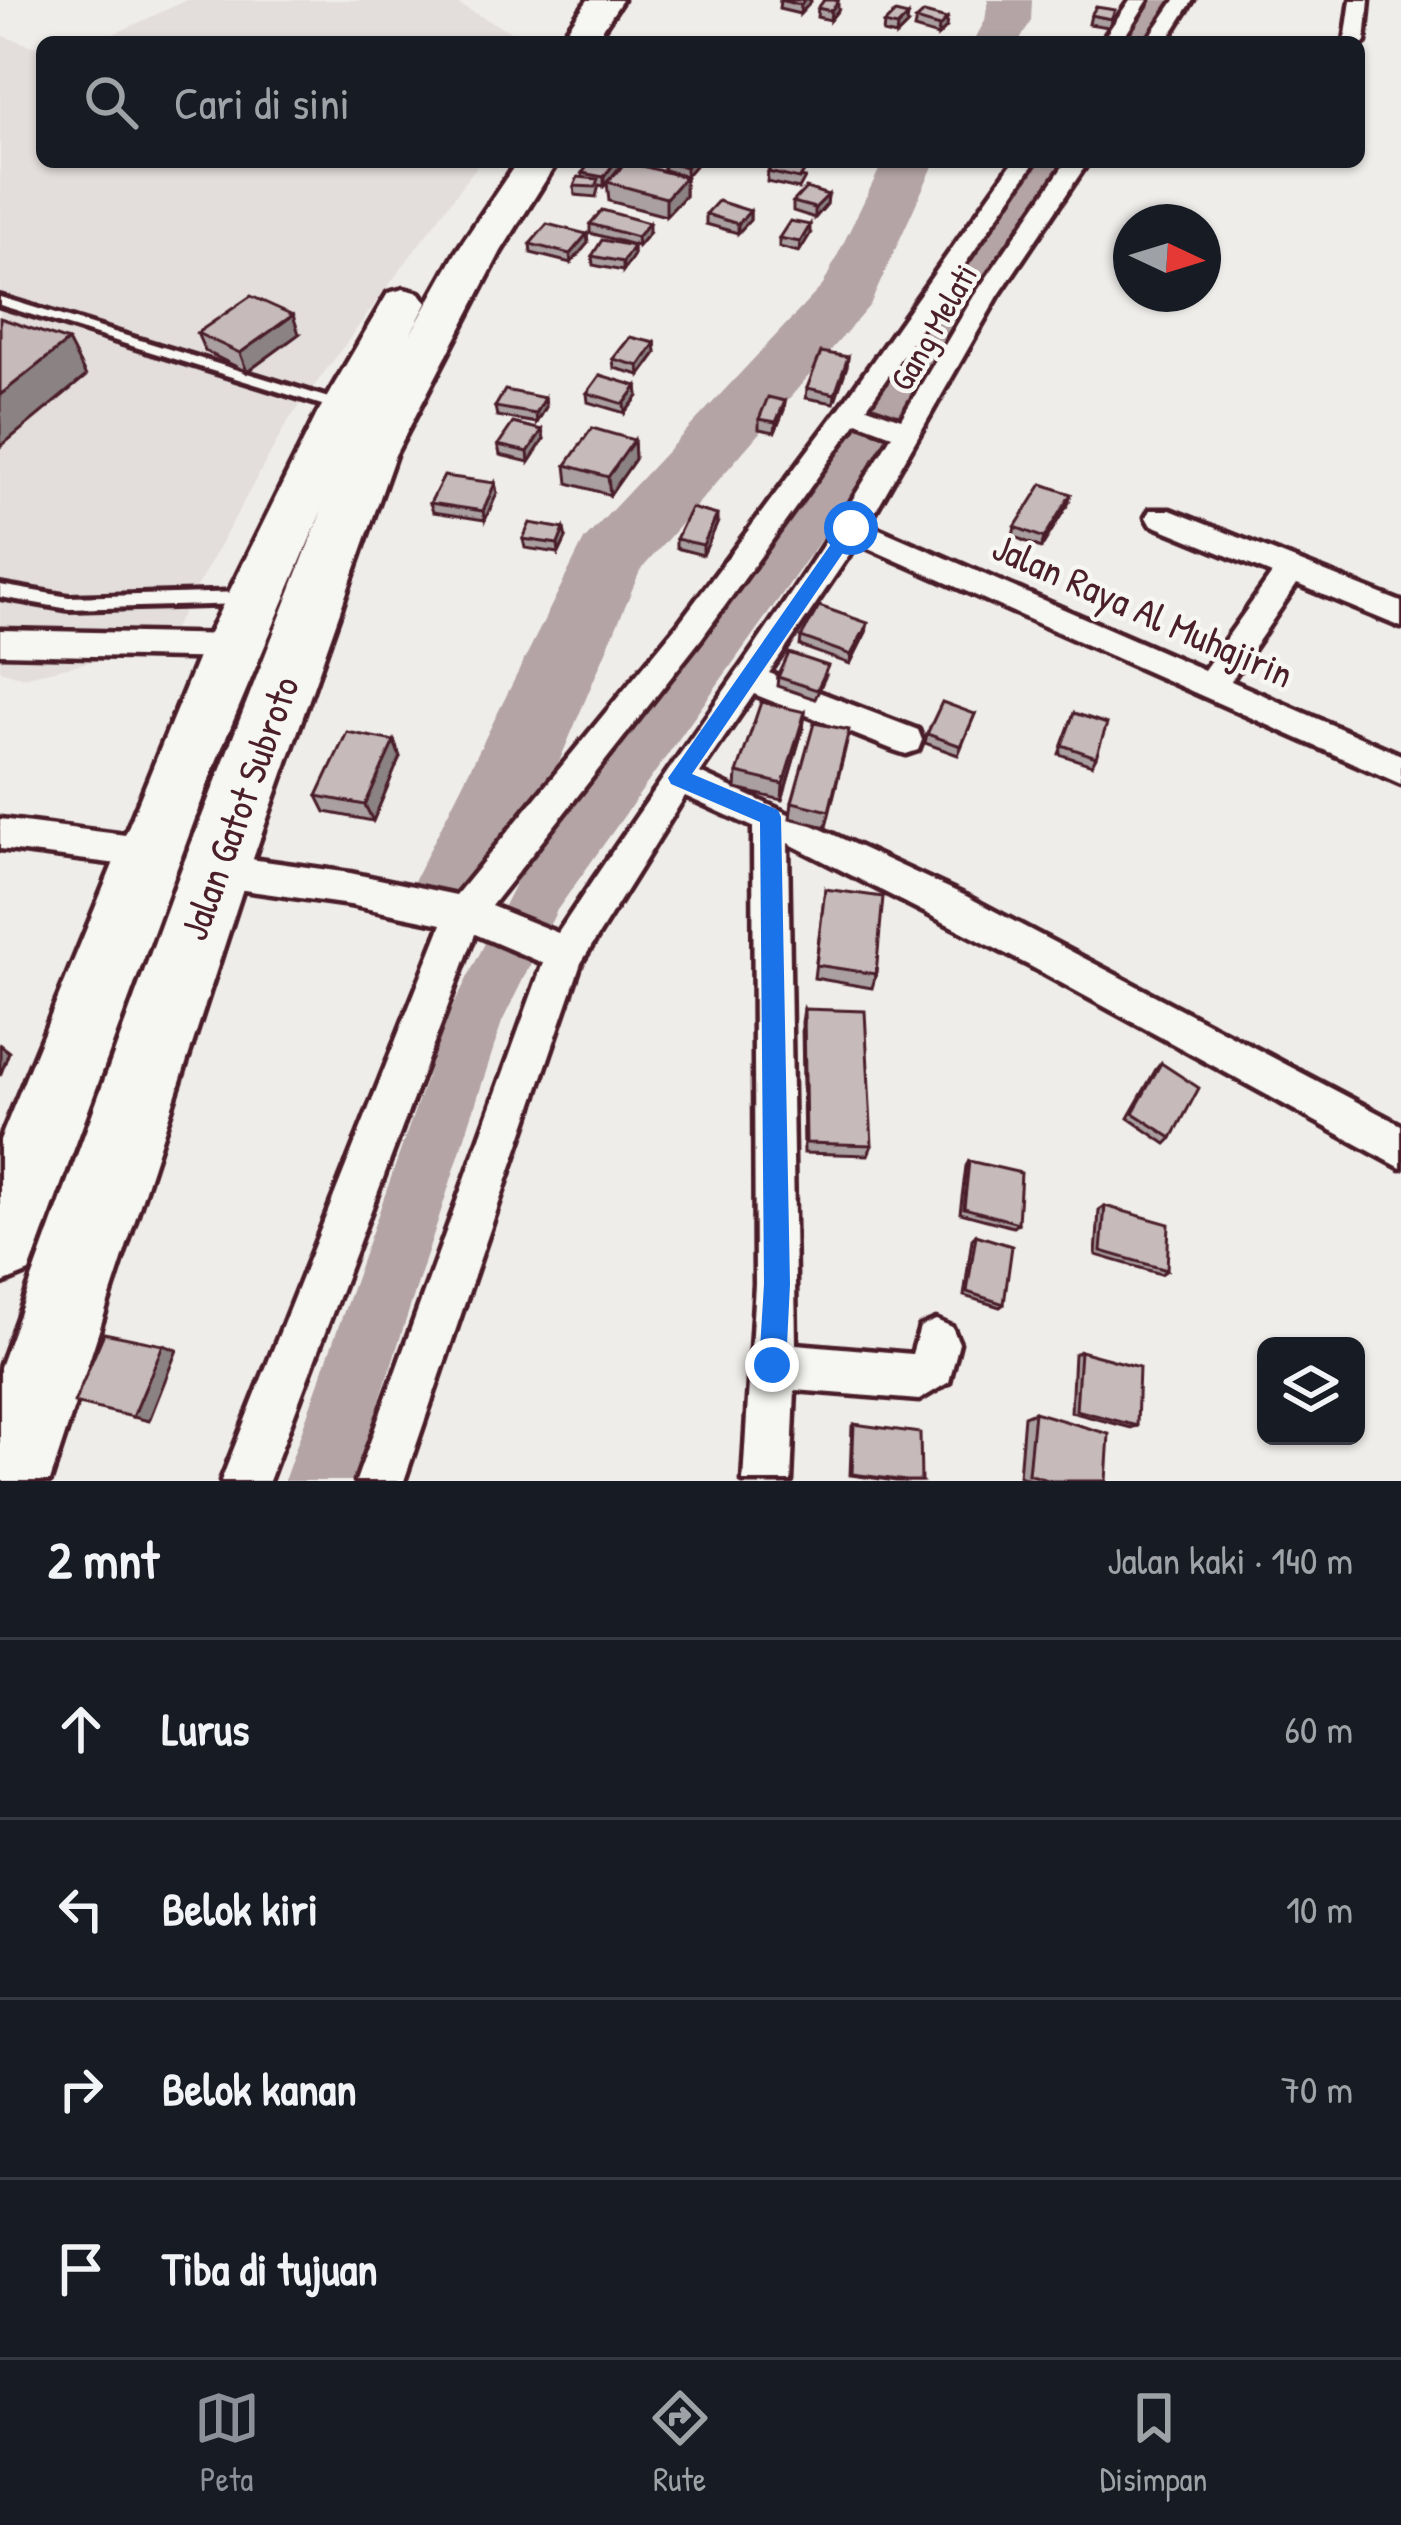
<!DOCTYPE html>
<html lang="id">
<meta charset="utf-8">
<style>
body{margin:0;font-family:"Patrick Hand",sans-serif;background:#20242c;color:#f1f3f6}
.controls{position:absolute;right:36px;bottom:36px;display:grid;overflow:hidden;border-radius:18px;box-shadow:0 3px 9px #0004}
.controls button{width:108px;height:108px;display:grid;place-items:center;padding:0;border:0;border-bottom:3px solid #363941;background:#171b24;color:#f1f3f6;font:60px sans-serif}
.compass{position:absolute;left:1113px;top:204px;width:108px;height:108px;border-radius:50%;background:#171b24;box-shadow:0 3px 9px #0004;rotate:94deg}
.stop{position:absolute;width:36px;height:36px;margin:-27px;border:9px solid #1a73e8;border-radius:50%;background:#fff}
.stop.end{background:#1a73e8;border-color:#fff;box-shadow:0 3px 12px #0008}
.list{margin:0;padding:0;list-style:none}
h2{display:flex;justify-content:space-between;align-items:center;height:156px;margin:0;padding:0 48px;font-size:51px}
h2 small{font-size:39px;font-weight:400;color:#9ea1a6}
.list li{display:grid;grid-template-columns:78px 1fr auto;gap:36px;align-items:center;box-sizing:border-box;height:180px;padding:0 48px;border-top:3px solid #363941}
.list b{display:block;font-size:45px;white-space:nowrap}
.list em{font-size:39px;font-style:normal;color:#9ea1a6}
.icon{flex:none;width:66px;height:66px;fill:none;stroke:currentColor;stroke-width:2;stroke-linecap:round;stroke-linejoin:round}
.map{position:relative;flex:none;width:1401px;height:1481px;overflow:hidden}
.search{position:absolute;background:#171b24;box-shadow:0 3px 9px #0004;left:36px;right:36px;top:36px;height:132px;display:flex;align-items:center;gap:30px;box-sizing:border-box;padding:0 42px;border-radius:18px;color:#9ea1a6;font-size:45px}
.sheet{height:876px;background:#171b24}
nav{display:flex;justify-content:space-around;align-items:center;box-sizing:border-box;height:168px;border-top:3px solid #363941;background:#171b24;font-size:33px;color:#9ea1a6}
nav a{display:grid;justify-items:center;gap:6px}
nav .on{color:#8c9099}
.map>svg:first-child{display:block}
</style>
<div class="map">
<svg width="1401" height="1481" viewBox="0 0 1401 1481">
<rect width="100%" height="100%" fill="#efedea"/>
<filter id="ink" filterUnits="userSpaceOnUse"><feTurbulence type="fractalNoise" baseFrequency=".00833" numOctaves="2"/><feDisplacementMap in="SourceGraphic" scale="24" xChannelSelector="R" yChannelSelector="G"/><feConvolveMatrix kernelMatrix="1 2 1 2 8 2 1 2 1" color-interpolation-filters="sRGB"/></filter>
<g filter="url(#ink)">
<g fill="#e3dedc">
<path d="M187,0h263l80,42h-433z"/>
<path d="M0,35l42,14v113h438l-193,261 -122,222 -142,32 -23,-7z"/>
</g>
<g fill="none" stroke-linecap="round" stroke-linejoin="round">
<g fill="#b4a4a5" fill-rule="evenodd">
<path d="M1152,0h26l-27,42h-28z"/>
<path d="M1040,162h32l-223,338 -292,410 -55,112 -148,459h-70l164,-465 71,-140 302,-396z"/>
</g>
<g fill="#b4a4a5" fill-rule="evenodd">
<path d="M988,0h44l-1,21 -12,21h-46l12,-21z"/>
<path d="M883,162h52l-65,143 -230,266 -92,217 -64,131 -31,12 -31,-12 -13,-28 175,-351 239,-255z"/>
</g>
<defs>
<g id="lane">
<path d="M0,297l348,107 2,3 -2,3h-10l-338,-105z"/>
<path d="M0,585l69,12 175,-5 8,6 -8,6 -175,5 -69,-12z"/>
</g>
<g id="street">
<path d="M1130,0h18l-27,42h-20z"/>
<path d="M1175,0h18l-27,42h-20z"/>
<path d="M1351,0h18l-4,42 -6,5v-5h-14z"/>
<path d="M1013,162h22l-168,245 34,12 73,-123 92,-134h22l-90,134 -130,228 336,146 68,-96 -122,-50 -4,-7 4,-7h20l231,92v25l-104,-43 -66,97 170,74v29l-544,-241 -88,130 149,57 4,10 -4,10 -12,4 -12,-4 -140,-56 -54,79 266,123 435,229v43l-371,-202 -242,-123 8,501 116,10 8,-27 16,-7 16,7 7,16 -10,39 -30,18 -124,-10 -4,91h-48l12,-197 -2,-457 -68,-31 -104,167 -177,518h-48l187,-518 -68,-29 -206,547h-48l221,-557 -92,-19 -135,-19 -13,-5 -5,-11 5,-11 13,-5 135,19 106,22 223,-272 163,-218zM857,422l35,13c-102,172 -225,331 -334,498l-67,-27 210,-267z"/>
<path d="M0,630l233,5 11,3 5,9 -5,9 -11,3 -233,-5z"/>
<path d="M0,819l149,19 12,4 6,11 -6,11 -12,4 -149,-19z"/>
</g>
<g id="highway">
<path d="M588,0h34l-28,42h-36z"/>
<path d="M517,162h40l-56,89 -106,204 -146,415 -199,611h-50v-114l181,-497 141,-360 -107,254 -186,508 -29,12v-144l203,-495 114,-231 71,-121 16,-4 16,4 7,10 -17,32 47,-84z"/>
</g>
</defs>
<use href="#lane" stroke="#4a1f2b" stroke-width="10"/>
<use href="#street" stroke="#4a1f2b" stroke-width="9"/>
<use href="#highway" stroke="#4a1f2b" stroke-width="9"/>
<use href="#lane" fill="#f6f6f2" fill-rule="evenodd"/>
<use href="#street" fill="#f6f6f2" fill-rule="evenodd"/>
<use href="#highway" fill="#f6f6f2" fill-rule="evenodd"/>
</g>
<g fill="#aaa0a1" stroke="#4a1f2b" stroke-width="3">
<path d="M780,0l30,3 -10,11 -21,-5z"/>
<path d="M818,8l20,2 -8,10 -13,-3z"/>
<path d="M1091,15l22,4 -4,8 -20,-3z"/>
<path d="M916,20l30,8 -8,8 -24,-7z"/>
<path d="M884,24l23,1 -11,11 -13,-3z"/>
<path d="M663,162h35l-12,14 -22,-6z"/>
<path d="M619,168l-11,14 77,-5v19l-19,20 -57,-15 -2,-19 -3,4 -5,-1 -3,12 -21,-2 -1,-9 9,-8 -1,-5z"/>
<path d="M768,172l37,6 -6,11 -32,-7z"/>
<path d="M828,195l-1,9 -12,14 -22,-7v-9z"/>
<path d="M750,211v9l-12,13 -32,-9v-10z"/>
<path d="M590,224l59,9 -11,13 -48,-13z"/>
<path d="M587,234l1,9 -17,20 -40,-10 -1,-9z"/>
<path d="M810,234l-11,18 -20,-5v-9z"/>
<path d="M633,246v10l-10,15 -30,-6 -1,-9z"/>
<path d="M197,333l102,1 -52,38 -42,-21z"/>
<path d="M655,343l1,10 -16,22 -26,-7 -1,-9z"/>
<path d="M848,357l-1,9 -13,37 -28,-5 1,-10z"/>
<path d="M637,386l1,10 -13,17 -37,-11 -1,-9z"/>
<path d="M545,398l1,9 -9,16 -40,-7 -2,-9z"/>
<path d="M785,401l-1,9 -9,22 -16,-3v-10z"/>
<path d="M542,430l2,9 -15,23 -29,-7 -2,-10z"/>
<path d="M634,440l1,19 -25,36 -42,-12 -2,-18z"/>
<path d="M495,483l2,10 -12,27 -52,-8 -3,-9z"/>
<path d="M1068,504l-27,44 -28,-12 2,-9z"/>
<path d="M717,524l-14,31 -27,-7v-9z"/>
<path d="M566,538l-7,15 -34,-5 -2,-9z"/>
<path d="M866,632l-16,32 -50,-18 1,-9z"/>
<path d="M826,675l-11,24 -38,-13 1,-9z"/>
<path d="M805,712l-2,16 -21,72 -46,-11 1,-16z"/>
<path d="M1074,713l22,44 -4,8 -33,-11z"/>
<path d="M975,714l-17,41 -33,-12 2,-9z"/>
<path d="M394,741l6,16 -27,64 -48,-9 -8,-16z"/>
<path d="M846,746l-20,81 -36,-9 2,-16z"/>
<path d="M825,889l51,85 -4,14 -58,-10z"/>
<path d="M804,1009l68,136 -4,10 -64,-2 -2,-131z"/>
<path d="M1161,1063l11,75 -6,6 -38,-26 28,-49z"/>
<path d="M969,1161l49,62 -5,4 -53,-14 6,-47z"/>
<path d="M1105,1206l62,64 -6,4 -65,-19 3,-45z"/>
<path d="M976,1235l28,69 -4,3 -36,-11 8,-57z"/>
<path d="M1080,1351l57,75 -6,2 -60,-16 3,-58z"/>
<path d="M1034,1412l72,69h-72l-15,-5 5,-60z"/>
<path d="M854,1424l67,57h-25l-46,-6 2,-49z"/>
</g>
<g fill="#8b8283" stroke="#4a1f2b" stroke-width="3">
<path d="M805,0h6l-1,3 -10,11 1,-9z"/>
<path d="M838,1v9l-8,10 1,-9z"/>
<path d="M908,16l-1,9 -11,11 1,-9z"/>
<path d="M947,19l-1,9 -8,8 1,-9z"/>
<path d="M615,162h4v6l-15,18v-9z"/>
<path d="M690,162h8l-12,14v-9z"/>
<path d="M685,177v19l-19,20v-18z"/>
<path d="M828,195l-1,9 -12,14v-10z"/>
<path d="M750,211v9l-12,13v-9z"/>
<path d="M649,223v10l-11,13 -1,-9z"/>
<path d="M810,225v9l-11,18 1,-10z"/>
<path d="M587,234l1,9 -17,20 -1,-9z"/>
<path d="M633,246v10l-10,15v-9z"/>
<path d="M293,315l6,19 -52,38 -7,-19z"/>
<path d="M68,341l18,35 -86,71v-52z"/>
<path d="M655,343l1,10 -16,22 -1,-9z"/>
<path d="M848,357l-1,9 -13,37 1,-9z"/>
<path d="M637,386l1,10 -13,17 -1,-9z"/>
<path d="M545,398l1,9 -9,16 -1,-9z"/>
<path d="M785,401l-1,9 -9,22 1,-10z"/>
<path d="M542,430l2,9 -15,23 -1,-10z"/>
<path d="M634,440l1,19 -25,36 -2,-18z"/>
<path d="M495,483l2,10 -12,27 -2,-9z"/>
<path d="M1071,494l-3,10 -27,44 3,-10z"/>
<path d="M717,515v9l-14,31v-10z"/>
<path d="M564,529l2,9 -7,15 -1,-9z"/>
<path d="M868,623l-2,9 -16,32 1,-9z"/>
<path d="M805,712l-2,16 -21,72 1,-16z"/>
<path d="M394,741l6,16 -27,64 -8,-16z"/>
<path d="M0,1045l9,7 -9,24z"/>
<path d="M163,1345l14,5 -28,71 -16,-4z"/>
</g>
<g fill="#c6babb" stroke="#4a1f2b" stroke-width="3">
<path d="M779,0h26l-4,5z"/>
<path d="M824,0h10l4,1 -7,10 -13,-3z"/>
<path d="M1096,7l19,3 -4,9 -20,-4z"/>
<path d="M895,13l13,3 -11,11 -13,-3z"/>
<path d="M924,13l23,6 -8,8 -23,-7z"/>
<path d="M591,162h24l-11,15 -22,-4z"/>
<path d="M627,162l58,15 -19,21 -59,-16z"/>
<path d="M667,162h23l-4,5z"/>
<path d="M774,162l32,7 -7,10 -31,-7z"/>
<path d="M578,177l20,2 -3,8 -21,-1z"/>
<path d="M806,188l22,7 -13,13 -22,-6z"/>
<path d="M718,201l32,10 -12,13 -32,-10z"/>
<path d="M602,210l47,13 -12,14 -47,-13z"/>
<path d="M790,221l20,4 -10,17 -21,-4z"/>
<path d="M547,224l40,10 -17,20 -40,-10z"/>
<path d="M602,240l31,6 -10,16 -31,-6z"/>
<path d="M251,296l42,19 -53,38 -43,-20z"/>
<path d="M0,318l68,23 -68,54z"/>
<path d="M630,337l25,6 -16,23 -26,-7z"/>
<path d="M821,352l27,5 -13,37 -28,-6z"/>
<path d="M600,375l37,11 -13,18 -37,-11z"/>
<path d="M505,390l40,8 -9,16 -41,-7z"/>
<path d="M768,397l17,4 -9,21 -17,-3z"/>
<path d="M513,423l29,7 -14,22 -30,-7z"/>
<path d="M592,428l42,12 -26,37 -42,-12z"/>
<path d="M444,476l51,7 -12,28 -53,-8z"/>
<path d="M1042,484l29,10 -27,44 -29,-11z"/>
<path d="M691,508l26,7 -14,30 -27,-6z"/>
<path d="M530,523l34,6 -6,15 -35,-5z"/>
<path d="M819,606l49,17 -17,32 -50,-18z"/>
<path d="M789,653l39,13 -11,24 -39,-13z"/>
<path d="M761,702l44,10 -22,72 -46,-11z"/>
<path d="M942,702l33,12 -14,32 -34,-12z"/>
<path d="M1074,713l33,11 -11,33 -34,-12z"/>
<path d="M814,723l35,7 -20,81 -37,-9z"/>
<path d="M347,732l47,9 -29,64 -48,-9z"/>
<path d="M825,889l58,8 -7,77 -60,-9z"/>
<path d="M804,1009l61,2 7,134 -66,-2z"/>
<path d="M1161,1063l38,25 -27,50 -39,-25z"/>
<path d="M969,1161l52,12 -3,50 -54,-15z"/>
<path d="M1105,1206l64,18 -2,46 -66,-19z"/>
<path d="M976,1235l36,11 -8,58 -37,-12z"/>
<path d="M104,1333l59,12 -30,72 -59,-14z"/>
<path d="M1080,1351l59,16 -2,59 -61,-16z"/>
<path d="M1034,1412l75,22 -3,47h-55l-23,-7z"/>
<path d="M854,1424l66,9 1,48h-15l-54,-7z"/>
</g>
</g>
<path fill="#1a73e8" d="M845,524l15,4 -168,246 86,36 3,7 9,467 -4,81 -4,10 -10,4 -9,-4 -4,-10 5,-81 -4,-462 -89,-38 -3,-6z"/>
<g text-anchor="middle" stroke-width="9" stroke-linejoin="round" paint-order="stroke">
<g font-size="33" fill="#4a1f2b" stroke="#f6f6f2">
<text transform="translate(933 327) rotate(-60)" y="12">Gang Melati</text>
</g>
<g font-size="39" fill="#4a1f2b" stroke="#f6f6f2">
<text transform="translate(1143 610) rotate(24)" y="14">Jalan Raya Al Muhajirin</text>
<text transform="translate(239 808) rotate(-70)" y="14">Jalan Gatot Subroto</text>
</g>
</g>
</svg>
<div class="controls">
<button><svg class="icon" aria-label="layers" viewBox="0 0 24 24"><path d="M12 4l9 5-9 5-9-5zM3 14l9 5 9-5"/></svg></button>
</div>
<svg class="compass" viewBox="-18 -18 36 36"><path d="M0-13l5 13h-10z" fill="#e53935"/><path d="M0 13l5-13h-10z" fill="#9ea1a6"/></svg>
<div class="stop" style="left:851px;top:528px"></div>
<div class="stop end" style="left:772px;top:1365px"></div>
<div class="search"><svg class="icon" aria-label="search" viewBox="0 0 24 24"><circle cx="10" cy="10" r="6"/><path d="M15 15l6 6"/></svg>Cari di sini</div>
</div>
<section class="sheet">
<h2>2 mnt<small>Jalan kaki · 140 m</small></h2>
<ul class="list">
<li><svg class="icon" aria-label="ahead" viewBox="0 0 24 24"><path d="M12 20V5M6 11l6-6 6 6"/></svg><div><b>Lurus</b></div><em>60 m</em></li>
<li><svg class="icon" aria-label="left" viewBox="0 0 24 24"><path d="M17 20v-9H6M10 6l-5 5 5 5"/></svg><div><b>Belok kiri</b></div><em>10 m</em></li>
<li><svg class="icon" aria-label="right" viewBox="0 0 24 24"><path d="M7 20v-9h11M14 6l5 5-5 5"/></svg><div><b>Belok kanan</b></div><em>70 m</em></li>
<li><svg class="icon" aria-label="arrive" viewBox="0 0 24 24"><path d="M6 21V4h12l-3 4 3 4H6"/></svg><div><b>Tiba di tujuan</b></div></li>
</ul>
</section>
<nav>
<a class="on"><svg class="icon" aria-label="map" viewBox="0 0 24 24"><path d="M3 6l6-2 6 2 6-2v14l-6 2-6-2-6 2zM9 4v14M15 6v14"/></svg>Peta</a>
<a><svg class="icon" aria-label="directions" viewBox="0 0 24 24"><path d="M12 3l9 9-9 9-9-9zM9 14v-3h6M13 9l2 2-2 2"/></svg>Rute</a>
<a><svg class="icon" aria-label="saved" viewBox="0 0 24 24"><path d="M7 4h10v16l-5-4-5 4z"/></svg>Disimpan</a>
</nav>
